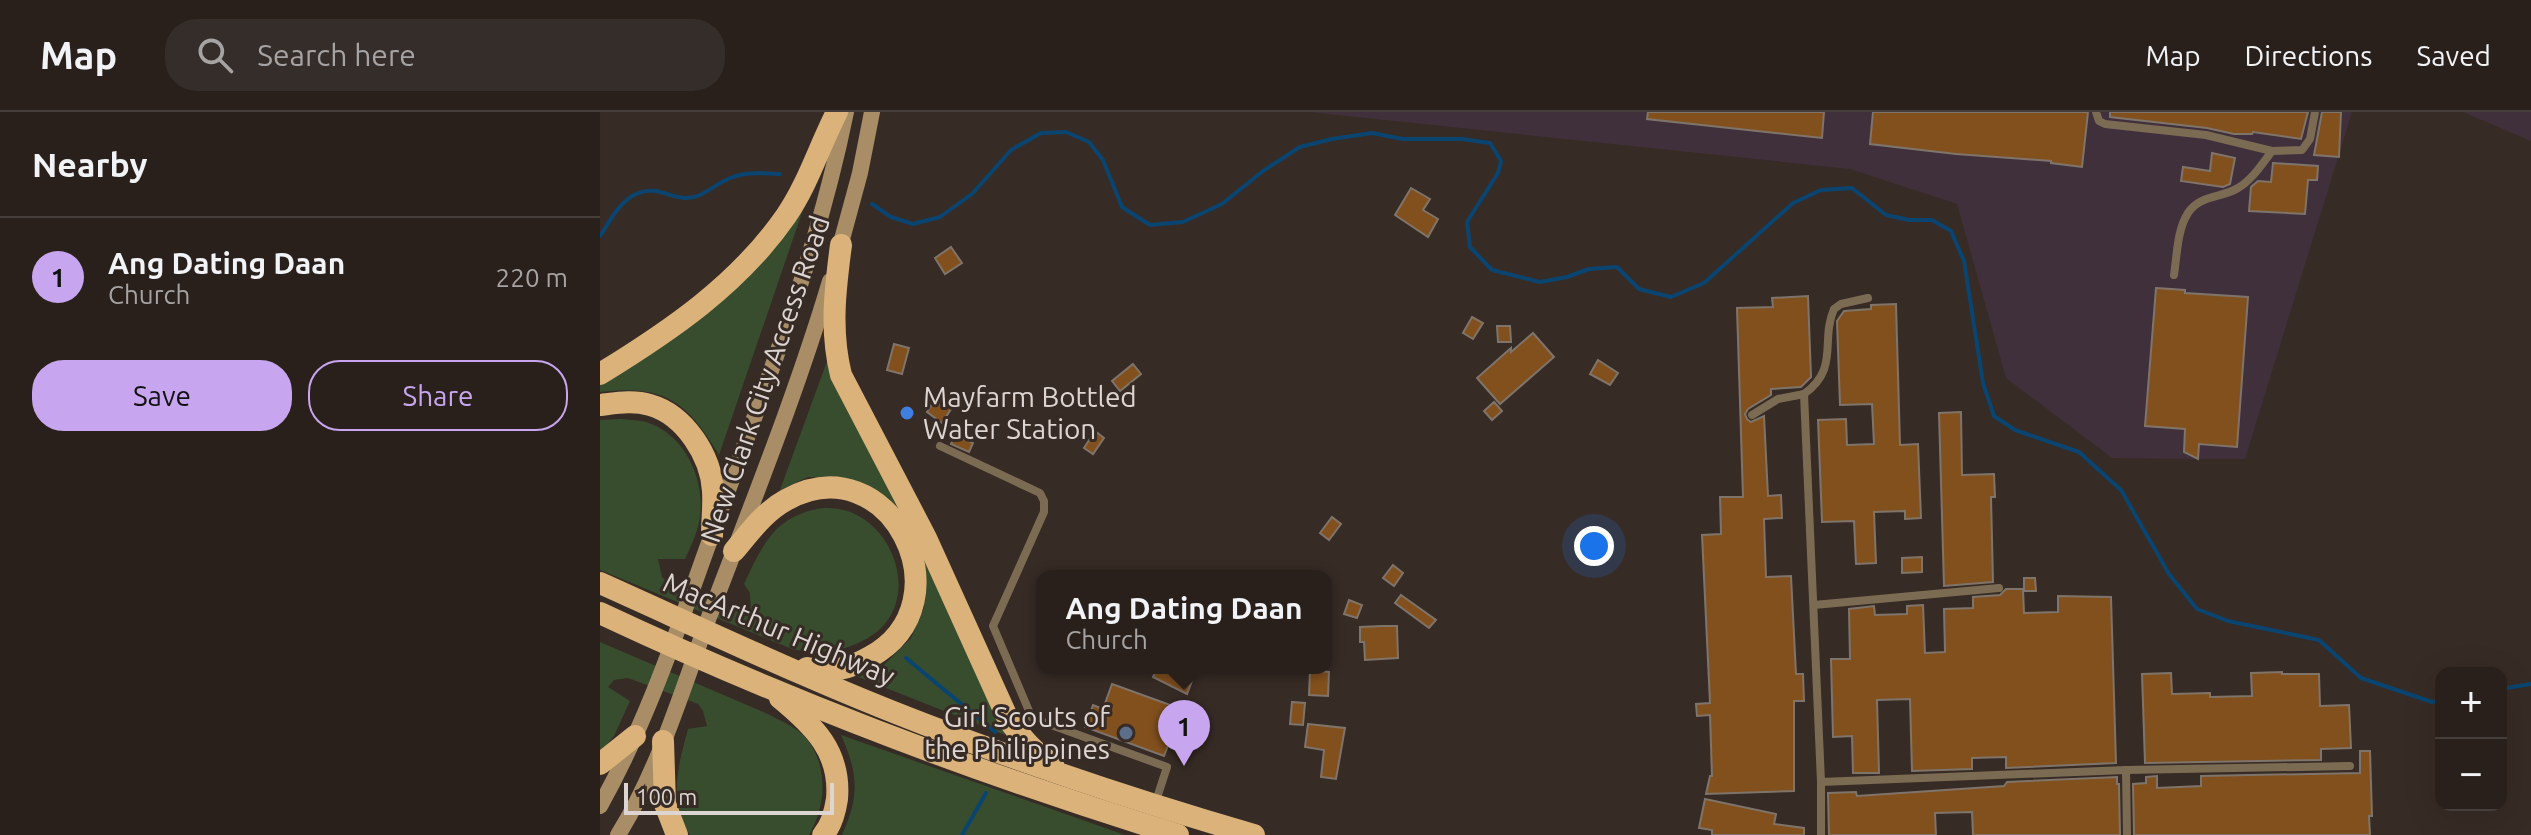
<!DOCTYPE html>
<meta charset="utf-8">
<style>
body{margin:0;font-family:Ubuntu,sans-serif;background:#352d29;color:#f1f3f6}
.controls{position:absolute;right:24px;bottom:24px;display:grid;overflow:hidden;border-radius:16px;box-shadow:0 8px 32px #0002}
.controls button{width:72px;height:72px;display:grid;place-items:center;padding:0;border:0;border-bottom:2px solid #453e3b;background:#29201c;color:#f1f3f6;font:40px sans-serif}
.scale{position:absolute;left:24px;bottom:20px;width:210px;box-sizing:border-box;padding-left:8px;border:4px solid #ddd5d1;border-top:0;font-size:22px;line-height:28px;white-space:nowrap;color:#ddd5d1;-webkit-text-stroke:6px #372b25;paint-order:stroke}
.you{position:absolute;left:994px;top:434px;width:28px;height:28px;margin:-20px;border:6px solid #fff;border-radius:50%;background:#1a73e8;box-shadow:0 0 0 12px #1a73e833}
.badge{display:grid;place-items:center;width:52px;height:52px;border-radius:50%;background:#c8a6ef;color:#111;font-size:26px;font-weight:700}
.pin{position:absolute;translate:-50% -66px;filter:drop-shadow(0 2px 4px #0008)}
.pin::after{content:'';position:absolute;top:42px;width:28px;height:24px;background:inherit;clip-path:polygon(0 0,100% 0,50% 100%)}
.popup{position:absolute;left:436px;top:458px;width:296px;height:104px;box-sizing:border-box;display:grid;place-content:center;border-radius:16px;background:#29201c;filter:drop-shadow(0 2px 6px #0005);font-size:26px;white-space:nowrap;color:#a5a3a3}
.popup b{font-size:30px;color:#f1f3f6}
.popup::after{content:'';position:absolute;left:50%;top:100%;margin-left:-16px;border:16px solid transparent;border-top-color:#29201c}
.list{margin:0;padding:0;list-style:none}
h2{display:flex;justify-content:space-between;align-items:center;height:104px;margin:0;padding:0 32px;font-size:34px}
h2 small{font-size:26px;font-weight:400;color:#a5a3a3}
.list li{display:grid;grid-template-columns:52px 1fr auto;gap:24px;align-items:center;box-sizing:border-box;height:120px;padding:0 32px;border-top:2px solid #453e3b}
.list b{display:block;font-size:30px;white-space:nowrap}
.list p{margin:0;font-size:26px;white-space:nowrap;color:#a5a3a3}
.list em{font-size:26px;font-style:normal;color:#a5a3a3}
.actions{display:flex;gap:16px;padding:24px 32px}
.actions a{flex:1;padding:18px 0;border:2px solid #c8a6ef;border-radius:32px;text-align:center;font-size:28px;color:#c8a6ef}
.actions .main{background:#c8a6ef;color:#111}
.icon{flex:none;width:44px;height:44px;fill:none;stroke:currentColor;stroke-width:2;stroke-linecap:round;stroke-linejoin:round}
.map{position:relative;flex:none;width:1931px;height:723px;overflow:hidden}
header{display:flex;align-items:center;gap:48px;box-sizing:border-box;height:112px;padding:0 40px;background:#29201c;border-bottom:2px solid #453e3b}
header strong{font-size:38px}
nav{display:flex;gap:44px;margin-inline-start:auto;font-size:28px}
.search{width:560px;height:72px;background:#352d29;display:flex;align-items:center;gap:20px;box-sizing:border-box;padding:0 28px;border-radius:32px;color:#a5a3a3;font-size:30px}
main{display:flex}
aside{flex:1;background:#29201c}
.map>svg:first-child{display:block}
</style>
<header>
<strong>Map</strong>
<div class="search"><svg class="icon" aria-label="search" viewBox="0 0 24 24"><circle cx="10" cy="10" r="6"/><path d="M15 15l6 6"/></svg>Search here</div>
<nav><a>Map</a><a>Directions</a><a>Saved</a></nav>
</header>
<main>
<aside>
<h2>Nearby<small></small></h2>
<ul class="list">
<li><span class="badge">1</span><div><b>Ang Dating Daan</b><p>Church</p></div><em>220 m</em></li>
</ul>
<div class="actions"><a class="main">Save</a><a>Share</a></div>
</aside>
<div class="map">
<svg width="1931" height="723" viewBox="0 0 1931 723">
<rect width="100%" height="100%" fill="#372b25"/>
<g fill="#40303c">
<path d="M709,0h1043l-107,347h-47l-86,-1 -106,-80 -49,-174 -107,-35z"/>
<path d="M1863,0h68v29z"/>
</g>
<g fill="#374d2e">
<path d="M207,86l-88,257c-32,-54 -55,-71 -119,-63v-9c64,-38 118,-72 168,-129 15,-16 26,-38 39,-56z"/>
<path d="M229,244l93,193 83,186 -147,-58 26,-12 27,-27 13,-30 2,-29 -6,-22 -31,-57 -25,-16 -30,-7h-26l-28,13z"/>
<path d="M21,307c8,1 18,1 25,3 43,13 64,68 51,108 -3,10 -8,20 -12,29h-27l4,18 7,6 82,33 -1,-23 -6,-9c9,-19 17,-38 31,-53 10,-11 23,-17 37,-21 73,-18 121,90 56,128 -25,14 -47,17 -76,11l-192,-79v-150z"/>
<path d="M0,530l168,72c13,7 28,13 38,24 23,28 20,68 3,97h-119c-22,-34 -12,-69 -2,-106l19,-3 -4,-15 -5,-7 -70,-26 -14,2 -6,7 22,14 -16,35 -14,17z"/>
<path d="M241,623l284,100h-283c18,-39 16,-62 -1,-100z"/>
</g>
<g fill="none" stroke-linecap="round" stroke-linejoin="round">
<g stroke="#094570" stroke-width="4">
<path d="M272,92l19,13 22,7 27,-7 32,-23 39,-44 30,-17 25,-1 23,10 14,18 19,47 28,18 33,-3 39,-18 41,-33 37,-24 32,-8 40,-6 31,6h59l28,4 11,18 -3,12 -31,49 3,25 22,23 48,12 27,-5 22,-8 28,-2 22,22 32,8 33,-14 89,-80 28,-13 31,-2 34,27 23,5h23l19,11 13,30 19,122 11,33 21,14 64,22 42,38 48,84 28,35 31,12 91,19 42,38 71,24 9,-2"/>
<path d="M0,124c10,-15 19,-34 36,-42 19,-9 31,3 49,4 15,1 27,-11 39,-17 19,-10 36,-8 56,-7"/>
<path d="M306,546l89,74"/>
<path d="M1901,577l30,-5"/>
<path d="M362,723l24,-42"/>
</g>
</g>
<g fill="#82501d" stroke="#7f746a" stroke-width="2">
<path d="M1048,0h176l-2,26 -175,-19z"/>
<path d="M1273,0h215l-6,55 -31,-4v-2l-95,-7 -86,-10z"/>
<path d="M1510,0h198l-7,27 -48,-7 -1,2h-18l-27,-6 -97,-11z"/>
<path d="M1722,0h19l-2,45 -25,-2z"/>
<path d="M1612,41l23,5 -5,26 -7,3 -42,-6 2,-14 27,4z"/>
<path d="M1673,51l45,3 -1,14h-9l-3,34 -56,-3 2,-24 7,-6 13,1z"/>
<path d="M811,76l19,11 -7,11 15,9 -10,18 -33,-22z"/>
<path d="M351,135l11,16 -17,11 -10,-16z"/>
<path d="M1556,176l29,2v3l63,4 -11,150 -38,-3 -1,15 -14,-7 1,-23 -40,-3z"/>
<path d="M1208,184l3,81 -10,10 -30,2v6l-23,14 -3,5 2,5 4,3 13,-6 4,80 13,-1 1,23 -18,1 2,58 25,-1 5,98h7l1,27h-10v90l-88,3 4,-18h2l-2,-61 -13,1 -1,-12 14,-1 -8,-168 19,-1 -1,-37h23l-6,-189 36,-1 -1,-9z"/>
<path d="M1296,192l4,141 18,-1 3,74 -16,1v-8l-31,1 2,51 -20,1 -2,-43 -32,1 -4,-102 28,-1 1,26 27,-1 -2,-40 -32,1 -3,-84 7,-10 27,-2v-4z"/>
<path d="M872,205l11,6 -10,16 -10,-6z"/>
<path d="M897,214h13l1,16h-13z"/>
<path d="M933,221l21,24 -54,47 -23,-26 34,-30v4z"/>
<path d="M294,232l15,4 -7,26 -15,-4z"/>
<path d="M998,248l20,13 -8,12 -20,-11z"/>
<path d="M533,252l8,10 -21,17 -8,-10z"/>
<path d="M338,283l15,11 -11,17 -15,-11z"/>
<path d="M894,290l8,9 -10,9 -8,-9z"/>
<path d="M1361,300l1,63 32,-1 1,23h-4l2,85 -49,4 -5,-173z"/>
<path d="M495,319l9,7 -11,16 -9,-6z"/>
<path d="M355,323l18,8 -4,9 -18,-8z"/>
<path d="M732,405l9,7 -12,16 -9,-7z"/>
<path d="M1322,445v15l-20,1v-15z"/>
<path d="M793,453l10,8 -9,13 -11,-8z"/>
<path d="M1424,466h11l1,13h-12z"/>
<path d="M1406,477h17l1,24 34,-1v-16l53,1 5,166 -110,5v-11l-34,1v11l-60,2 -2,-72 -33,1 2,73h-26l-1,-37 -19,1 -2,-78h19l-1,-50 25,-3 1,9 32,-1v-8l16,-1 2,48 20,-1 -1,-43 29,-1v-11l27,-2z"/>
<path d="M801,483l35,25 -7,8 -34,-25z"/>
<path d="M749,488l13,5 -5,13 -13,-4z"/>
<path d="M783,514h14l1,32 -33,2 -1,-18h-4v-15z"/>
<path d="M557,556l24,11 2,-5 10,4 -6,16 -34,-17z"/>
<path d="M710,558l19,2 -1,24 -19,-1z"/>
<path d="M1682,560v2h37l1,32 29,-1 2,43 -30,1v11l-176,3 -3,-89 29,-1 1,21 38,-1v4l42,-1 -1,-23z"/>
<path d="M512,572l64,23 -9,25 5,3 -8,21 -79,-29 8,-22 10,4z"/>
<path d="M692,590l13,1 -2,22 -13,-1z"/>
<path d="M708,612l37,4 -9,51 -15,-2 3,-27 -19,-3z"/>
<path d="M1760,639h10l2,65h-3l1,19h-236l-1,-51 13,-1v-6l11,-1v12l44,-2v-10l159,-3z"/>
<path d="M1517,665v7h2l1,51h-147l-1,-23 -37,1 1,22h-107l-1,-42 28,-1 1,4 147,-10 3,-4z"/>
<path d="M1105,687l71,15 -2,10 30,4v7h-92v-5l-13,-2z"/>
</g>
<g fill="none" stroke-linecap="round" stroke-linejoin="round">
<g stroke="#7c6b53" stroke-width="8">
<path d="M1496,0l3,9 6,3 101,11 66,16"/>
<path d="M1574,163c3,-19 3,-45 14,-62 11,-18 34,-15 50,-25 14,-8 24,-24 34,-37l30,-1 8,-11 5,-27"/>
<path d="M1268,186l-27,6 -7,5c-14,32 6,59 -30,85l17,388 305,-12 1,65"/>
<path d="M1152,303l26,-16 26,-5"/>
<path d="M340,334l100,47 4,8v11l-51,114 39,92 135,49 -12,37"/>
<path d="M1214,493l185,-17"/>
<path d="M1526,658l224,-4"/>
<path d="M1221,723v-53"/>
</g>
<g stroke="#a88d66" stroke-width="16">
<path d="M238,142l22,-81 12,-61"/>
<path d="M0,694c51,-91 83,-193 119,-291 48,-133 99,-264 127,-403"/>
<path d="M18,723c41,-66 64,-145 91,-218 42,-111 87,-222 121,-336"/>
</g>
<g stroke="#dab27a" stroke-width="22">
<path d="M241,133c-6,45 -11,86 0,130l85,163 82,181c13,18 26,34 45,45"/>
<path d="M0,262c70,-43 138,-89 186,-158 22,-32 33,-69 51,-104"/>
<path d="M0,293c17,-2 33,-5 50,0 35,10 61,51 63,86 1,14 -1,30 -1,44"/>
<path d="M134,439c16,-19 30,-39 52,-51 103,-58 184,102 84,157 -21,12 -39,16 -63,11"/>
<path d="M0,471c107,48 214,99 324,141 108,42 219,79 330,111"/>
<path d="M0,501c185,87 383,162 578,222"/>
<path d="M180,586c34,28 61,54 57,101 -2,13 -5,26 -14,36"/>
<path d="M63,629l2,63 12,31"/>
<path d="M0,652l35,-28"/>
</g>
</g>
<circle fill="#3f7fe0" stroke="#372b25" stroke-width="3" cx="307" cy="301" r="8"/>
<circle fill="#5c6f8a" stroke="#372b25" stroke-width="3" cx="526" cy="621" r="8"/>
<g text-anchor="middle" stroke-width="6" stroke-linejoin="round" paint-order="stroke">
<g font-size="28" fill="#ddd5d1" stroke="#372b25">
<text transform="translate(165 267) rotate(-71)" y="10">New Clark City Access Road</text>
<text transform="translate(179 517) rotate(23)" y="10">MacArthur Highway</text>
</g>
<g font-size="28" fill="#ddd5d1" stroke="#372b25" text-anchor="start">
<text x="323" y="295">Mayfarm Bottled<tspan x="323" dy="32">Water Station</tspan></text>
<text x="510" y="615" text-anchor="end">Girl Scouts of<tspan x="510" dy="32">the Philippines</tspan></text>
</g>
</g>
</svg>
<div class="controls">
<button>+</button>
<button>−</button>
</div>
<div class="scale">100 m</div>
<div class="you"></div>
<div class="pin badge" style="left:584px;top:654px">1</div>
<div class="popup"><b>Ang Dating Daan</b>Church</div>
</div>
</main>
